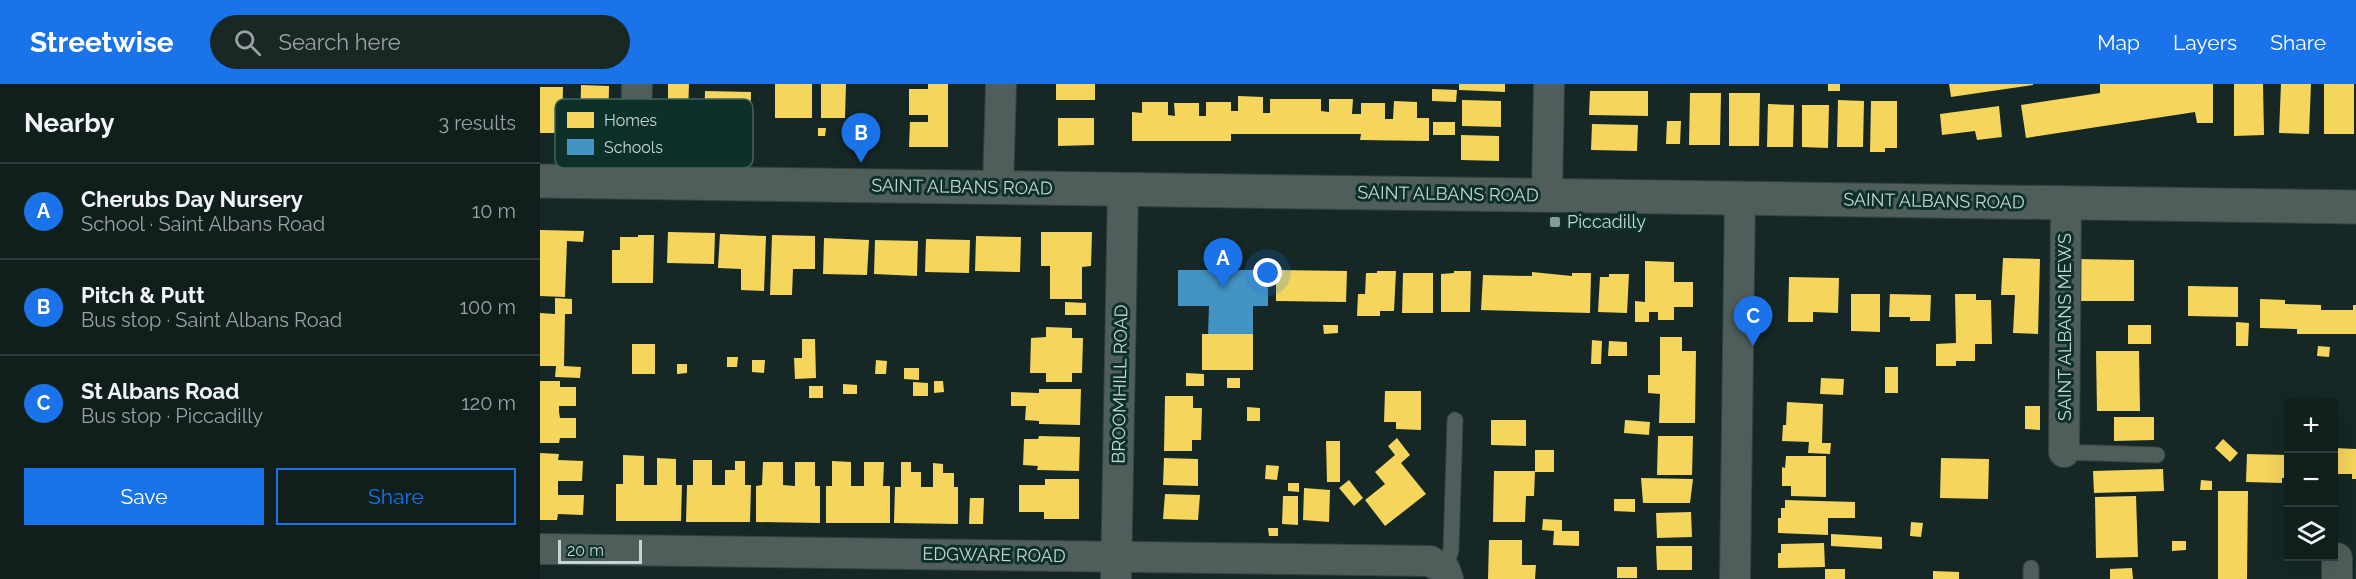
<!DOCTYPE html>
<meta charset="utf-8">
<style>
body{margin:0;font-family:Raleway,sans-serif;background:#192725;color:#f1f3f6}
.controls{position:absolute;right:18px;bottom:18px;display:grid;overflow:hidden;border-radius:0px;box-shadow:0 6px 24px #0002}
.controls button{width:54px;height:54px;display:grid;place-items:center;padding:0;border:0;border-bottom:2px solid #303c3b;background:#101e1c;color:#f1f3f6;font:30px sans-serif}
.scale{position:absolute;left:18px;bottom:15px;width:84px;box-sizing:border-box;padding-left:6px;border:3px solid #c4d6d3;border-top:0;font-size:16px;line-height:21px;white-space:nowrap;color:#c4d6d3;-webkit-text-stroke:4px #0d302a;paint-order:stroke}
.you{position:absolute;left:728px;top:189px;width:21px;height:21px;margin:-15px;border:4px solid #fff;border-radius:50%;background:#1a73e8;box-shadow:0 0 0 9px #1a73e833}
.badge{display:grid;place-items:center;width:39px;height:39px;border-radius:50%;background:#1a73e8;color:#fff;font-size:20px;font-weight:700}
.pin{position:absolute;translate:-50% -50px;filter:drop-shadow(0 2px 3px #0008)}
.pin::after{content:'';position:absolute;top:32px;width:21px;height:18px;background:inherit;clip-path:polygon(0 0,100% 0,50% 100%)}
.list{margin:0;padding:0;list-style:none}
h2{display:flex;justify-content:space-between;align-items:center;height:78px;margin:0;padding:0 24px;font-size:26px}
h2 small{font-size:20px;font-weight:400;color:#9ca2a3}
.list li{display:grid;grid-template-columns:39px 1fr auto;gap:18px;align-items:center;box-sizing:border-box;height:96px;padding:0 24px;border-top:2px solid #303c3b}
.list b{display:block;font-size:22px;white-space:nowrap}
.list p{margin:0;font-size:20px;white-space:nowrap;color:#9ca2a3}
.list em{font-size:20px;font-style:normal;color:#9ca2a3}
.actions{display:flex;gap:12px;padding:18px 24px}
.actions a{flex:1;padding:14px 0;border:2px solid #1a73e8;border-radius:0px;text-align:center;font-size:21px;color:#1a73e8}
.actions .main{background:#1a73e8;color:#fff}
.icon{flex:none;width:33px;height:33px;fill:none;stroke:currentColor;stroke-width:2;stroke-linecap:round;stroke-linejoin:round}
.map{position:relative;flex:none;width:1816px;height:495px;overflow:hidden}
header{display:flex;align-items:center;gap:36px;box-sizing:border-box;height:84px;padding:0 30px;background:#1a73e8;color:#fff}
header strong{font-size:28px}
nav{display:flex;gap:33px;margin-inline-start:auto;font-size:21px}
.search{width:420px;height:54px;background:#192725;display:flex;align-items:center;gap:15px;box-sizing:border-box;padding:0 21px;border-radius:33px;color:#9ca2a3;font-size:22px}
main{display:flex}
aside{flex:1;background:#101e1c}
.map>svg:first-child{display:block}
</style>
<header>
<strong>Streetwise</strong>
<div class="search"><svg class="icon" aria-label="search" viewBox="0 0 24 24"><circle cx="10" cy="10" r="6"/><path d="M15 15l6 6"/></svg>Search here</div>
<nav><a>Map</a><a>Layers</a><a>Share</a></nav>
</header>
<main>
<aside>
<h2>Nearby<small>3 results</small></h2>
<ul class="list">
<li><span class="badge">A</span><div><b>Cherubs Day Nursery</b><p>School · Saint Albans Road</p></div><em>10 m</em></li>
<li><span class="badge">B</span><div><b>Pitch &amp; Putt</b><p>Bus stop · Saint Albans Road</p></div><em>100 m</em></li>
<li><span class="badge">C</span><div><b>St Albans Road</b><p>Bus stop · Piccadilly</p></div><em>120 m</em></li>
</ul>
<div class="actions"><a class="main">Save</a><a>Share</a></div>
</aside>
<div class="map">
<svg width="1816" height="495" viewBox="0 0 1816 495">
<rect width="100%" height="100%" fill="#152825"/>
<g fill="#f6d55c">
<path d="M128,0h21l-1,29h-20z"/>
<rect x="235" y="0" width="37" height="34"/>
<path d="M281,0h25l-1,34h-24z"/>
<path d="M388,0h20v63h-39l1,-25h18v-7h-19v-26h19z"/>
<rect x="516" y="0" width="39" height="16"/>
<path d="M919,0h46v8l-46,-2z"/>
<rect x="1288" y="0" width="12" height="7"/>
<path d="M1409,0h84v1l-82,12z"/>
<path d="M1560,0h113v39h-16l-2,-11 -169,26 -5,-33 79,-12z"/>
<path d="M1694,0h29l1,51 -30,1z"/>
<path d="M1741,0h30l-2,50 -30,-1z"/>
<rect x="1784" y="0" width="30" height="50"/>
<path d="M41,1l28,1 -1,49h-28z"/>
<path d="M0,3h23l-1,46h-22z"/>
<path d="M892,5l25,1 -1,12 -24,-1z"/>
<path d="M165,7l46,1 -1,47 -29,-1v-5h-17z"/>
<path d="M1050,7h58v25l-59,-1z"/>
<path d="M1150,9h31l-1,52h-31z"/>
<path d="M1189,9h31l-1,53h-30z"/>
<path d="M698,12l25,1v16h7v-14h51v12l8,1v-13h24l-1,15h9v-11h24v16h8l1,-18 23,1v16h12v23l-69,-1 1,-6h-130v7h-99v-29l10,1v-11h26v13l7,1 -1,-13h25v13h7v-14h25v9h7z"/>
<path d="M922,16l39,1v26l-39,-1z"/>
<path d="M1298,16l26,1 -1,46h-26z"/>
<path d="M1331,17h26v47h-12v4h-15z"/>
<path d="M1228,20l26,1 -1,42h-26z"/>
<path d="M1262,21h27l-1,43 -26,-1z"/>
<path d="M1459,22l3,31 -25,3 -2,-9 -33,4 -2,-21z"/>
<path d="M518,34h36v27l-36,1z"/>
<path d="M1127,37h14l-1,23h-14z"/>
<rect x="893" y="38" width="22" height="13"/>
<path d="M1052,40l46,1 -1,26 -46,-1z"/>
<path d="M278,44h8l-1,8h-7z"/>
<path d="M921,51l38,1v25l-38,-1z"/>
<path d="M0,146l44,1 -1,11 -16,-1 -2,56 -25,-1z"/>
<path d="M128,148l47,1 -1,31 -47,-1z"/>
<path d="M501,148h51l-1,34 -9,1v32h-32v-33h-9z"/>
<path d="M180,150l46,2 -2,55 -23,-1v-21l-23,-1z"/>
<path d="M98,151h16l-1,48h-41v-33h8v-13h18z"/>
<path d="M232,151l43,1v33h-22l-1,26h-22z"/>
<path d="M436,152l45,1 -1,35 -45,-1z"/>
<path d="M284,154l45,2 -2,35 -44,-1z"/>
<path d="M386,155l44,1 -1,33 -44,-1z"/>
<path d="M335,156l43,1 -1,35 -43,-2z"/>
<path d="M1463,174l37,1 -2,75 -25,-1 2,-38h-14z"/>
<path d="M1536,175l58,1v41h-59z"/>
<path d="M1105,177l29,1v20h19v25h-19v13h-16v-8h-9v10h-14v-21l10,1z"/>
<path d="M736,186l71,1 -1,31 -70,-1z"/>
<path d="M837,187h19l-2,40h-14v5h-23l1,-22h7l1,-21h11z"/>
<path d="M914,187h17l-1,41h-29v-38l13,-1z"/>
<path d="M992,188l40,4v-3h19l-1,40 -109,-3 2,-35 49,1z"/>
<path d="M863,189h30v40h-31z"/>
<path d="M1069,190h20l-2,39 -29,-1 2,-35h9z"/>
<path d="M1249,193l50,1 -1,35 -25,-1v10h-25z"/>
<path d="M1648,202l50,1v30l-50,-1z"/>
<path d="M1311,210h29v38l-29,-1z"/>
<path d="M1350,210l41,1 -1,26h-20v-4h-21z"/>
<path d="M1415,210h21v6h15l1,44h-17v17h-19v5h-20v-22l20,-1z"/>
<path d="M15,214l17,1v15h-7l-1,52 17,1 -1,11 -25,-1 1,-11h-16v-53l15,1z"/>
<path d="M1720,215l25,1v4l36,1v5h32v-5h3v29h-59v-5l-37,-1z"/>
<path d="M525,218l21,1v12h-21z"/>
<path d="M1696,238l13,1 -1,23h-12z"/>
<path d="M783,241h15v8l-14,1z"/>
<rect x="1588" y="241" width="23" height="19"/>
<path d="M506,243l26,1v10h11l-1,35h-10v9h-26v-9h-16l1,-35 15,-1z"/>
<rect x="662" y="250" width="51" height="36"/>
<path d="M1120,253h22v14h14l-1,72h-36l1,-29 -12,-1v-18h12z"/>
<path d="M262,255h13l1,39 -21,1 -1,-21h8z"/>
<path d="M1052,256l10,1 -1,23h-10z"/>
<path d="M1069,257l18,1v14h-19z"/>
<rect x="92" y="260" width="23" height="30"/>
<path d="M1778,262l12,1 -1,10 -12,-1z"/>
<path d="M1556,267h43l1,60h-43z"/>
<path d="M187,273h11l-1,10h-10z"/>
<path d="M212,276h13l-1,13 -12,-1z"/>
<path d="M336,276l11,1 -1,13h-11z"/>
<path d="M137,280h10v9l-10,1z"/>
<rect x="1345" y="283" width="13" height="26"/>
<path d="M364,284h15v12l-15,-1z"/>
<path d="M646,289l18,1v12h-18z"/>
<rect x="687" y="294" width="13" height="10"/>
<path d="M1281,294l23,1 -1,16 -23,-1z"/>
<path d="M0,297h20v6h16v19h-17v6l1,6h16v20h-16l-1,5h-19z"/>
<path d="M394,297h9l1,11 -10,1z"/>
<path d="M373,298l15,1v13h-15z"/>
<path d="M303,300l14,1v9h-14z"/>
<rect x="269" y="302" width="14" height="12"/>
<path d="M499,305h42l-1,36 -41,-1v-3l-14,-1 1,-14h-15v-14l28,1z"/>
<path d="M845,307h36v39l-25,-1v-7h-12z"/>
<path d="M625,312h28v12h9l-1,32h-9v11h-28z"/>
<path d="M1247,318l36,2 -1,39h9l-1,11 -22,-1 1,-11 -27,-1 1,-16h3z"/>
<path d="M1485,322h15v24l-15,-1z"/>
<path d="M707,323l13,1v13h-13z"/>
<path d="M1574,333h40v23l-40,1z"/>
<path d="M951,336h35v26l-35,-1z"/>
<path d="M1085,336l25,2 -1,13 -25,-2z"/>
<path d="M499,352l41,1 -1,34 -42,-1 1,-4 -15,-1 1,-26h14z"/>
<path d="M1118,352h35l-1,39h-35z"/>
<path d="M857,354l13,17 -9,8 25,31 -41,32 -20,-26 20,-16 -10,-12 20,-17 -7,-9z"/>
<path d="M1683,355l15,14 -8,9 -15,-14z"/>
<path d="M786,357h14v41h-13z"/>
<path d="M1794,364l22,1v30h-4v-5h-18z"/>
<rect x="995" y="366" width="19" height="22"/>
<path d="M0,369l19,1 -1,6 25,1 -1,20h-24v14h26l-1,20 -25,-1 -1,6h-17z"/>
<path d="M1707,370l41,1v23h-6v5l-36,-1z"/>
<path d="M83,371l21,1v29h13v-27l19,1v26h6l-1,36h-65v-37h7z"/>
<path d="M1246,372h40v41l-35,-1v-10h-9v-19l3,1z"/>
<path d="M624,374l34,1v27l-35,-1z"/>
<path d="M1401,374l48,1 -1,40 -48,-1z"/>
<path d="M153,376h19v25h13v-15h10v-9h10v24h6l-1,37h-64l1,-37h6z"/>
<path d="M292,377l19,1v24h13v-24h20l-1,24h7v37h-64v-37h6z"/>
<path d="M223,378h20v23l12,1v-24h20v24h5v37l-64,-1v-36l6,-1z"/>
<path d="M361,378h10v10h10v15h12v-24l10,1v9h11v14h4v37l-64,-1 1,-36h6z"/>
<path d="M726,381l13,1 -2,14 -12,-1z"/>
<path d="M1623,385l1,22 -70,2 -1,-22z"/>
<path d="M954,387h41l-1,25h-8l-1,26h-32z"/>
<path d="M1101,394l52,1 -3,24h-47z"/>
<path d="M505,395h34v40h-35v-7h-25v-27h26z"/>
<path d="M809,396l14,18 -9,8 -15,-18z"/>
<path d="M1661,396l11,1v9h-12z"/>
<path d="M748,399h11v9l-11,-1z"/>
<path d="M764,404l26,2 -1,32 -26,-2z"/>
<path d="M1678,407h30l-1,88h-29z"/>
<path d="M625,410l35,1 -2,25 -35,-1z"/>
<path d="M743,412h15v29l-16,-1z"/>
<path d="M1596,412l2,61 -42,1 -1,-61z"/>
<path d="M430,414h14l-1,26h-14z"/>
<path d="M1074,415h21v13l-21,-1z"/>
<path d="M1245,416l70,2v16h-27v17l-50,-2v-15h3v-10h4z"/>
<path d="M1151,428l1,25 -35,1 -1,-25z"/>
<path d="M1003,435l19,1v11h17v15l-26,-1 1,-14 -12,-1z"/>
<path d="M1371,438l12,1 -2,14 -11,-1z"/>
<path d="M728,444h10v8h-9z"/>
<path d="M1291,450l51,3v12l-51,-3z"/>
<path d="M949,456h33v25h14l-1,14h-47z"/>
<path d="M1632,457h14v9l-14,1z"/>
<path d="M1284,459l1,24 -47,1v-15h3v-9z"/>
<path d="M1116,462h36v24h-35z"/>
<rect x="1077" y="483" width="20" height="11"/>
<path d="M1592,484l1,11h-23v-10z"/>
<rect x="1285" y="485" width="20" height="10"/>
<path d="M1393,487l26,1v7h-26z"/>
</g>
<path fill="#4393c3" d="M638,186h90v36h-15v28h-45l1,-28h-31z"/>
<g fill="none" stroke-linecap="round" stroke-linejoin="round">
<defs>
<g id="service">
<path d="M1524,368l93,3"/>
<path d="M1491,484v11"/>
<path d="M905,486l6,-20 4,-130"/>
</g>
<g id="minor">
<path d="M95,99l2,-99"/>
<path d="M458,104l3,-104"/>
<path d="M1007,111l2,-111"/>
<path d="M1524,368l2,-249"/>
<path d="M0,465l890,12 15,9 3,9"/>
<path d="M576,495l7,-390"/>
<path d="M1195,495l5,-381"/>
<path d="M1797,495v-21"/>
</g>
<path id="tertiary" d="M0,97l1816,26"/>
</defs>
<use href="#service" stroke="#354341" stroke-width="17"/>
<use href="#minor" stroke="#354341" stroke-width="32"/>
<use href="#tertiary" stroke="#354341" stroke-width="35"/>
<use href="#service" stroke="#505e5b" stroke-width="15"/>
<use href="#minor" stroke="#505e5b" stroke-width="30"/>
<use href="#tertiary" stroke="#505e5b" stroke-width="33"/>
</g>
<rect fill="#879996" stroke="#0d302a" stroke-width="2" x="1009" y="132" width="12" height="12" rx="3"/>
<g text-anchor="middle" stroke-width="6" stroke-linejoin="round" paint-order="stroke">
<g font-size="18" fill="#c4d6d3" stroke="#0d302a">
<text transform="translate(422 103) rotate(1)" y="6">SAINT ALBANS ROAD</text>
<text transform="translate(908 110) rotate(1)" y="6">SAINT ALBANS ROAD</text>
<text transform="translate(1394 117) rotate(1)" y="6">SAINT ALBANS ROAD</text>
<text transform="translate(1525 243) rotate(-90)" y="6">SAINT ALBANS MEWS</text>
<text transform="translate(580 300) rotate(-89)" y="6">BROOMHILL ROAD</text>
<text transform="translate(454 471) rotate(1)" y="6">EDGWARE ROAD</text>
</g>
<g font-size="18" fill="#c4d6d3" stroke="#0d302a" text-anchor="start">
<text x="1027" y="144">Piccadilly</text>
</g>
</g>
<rect x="15" y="15" width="198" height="69" rx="9" fill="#0d302a" stroke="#44625d" stroke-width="1.5"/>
<rect x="27" y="28" width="27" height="16" fill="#f6d55c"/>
<rect x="27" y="55" width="27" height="16" fill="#4393c3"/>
<g font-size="16" fill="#c4d6d3">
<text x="64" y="42">Homes</text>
<text x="64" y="69">Schools</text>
</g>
</svg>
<div class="controls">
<button>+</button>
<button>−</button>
<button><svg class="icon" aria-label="layers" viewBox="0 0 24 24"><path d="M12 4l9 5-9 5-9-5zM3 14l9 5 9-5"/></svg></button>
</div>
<div class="scale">20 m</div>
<div class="you"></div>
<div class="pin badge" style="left:683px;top:204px">A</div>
<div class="pin badge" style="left:321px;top:79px">B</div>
<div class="pin badge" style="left:1213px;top:262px">C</div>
</div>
</main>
